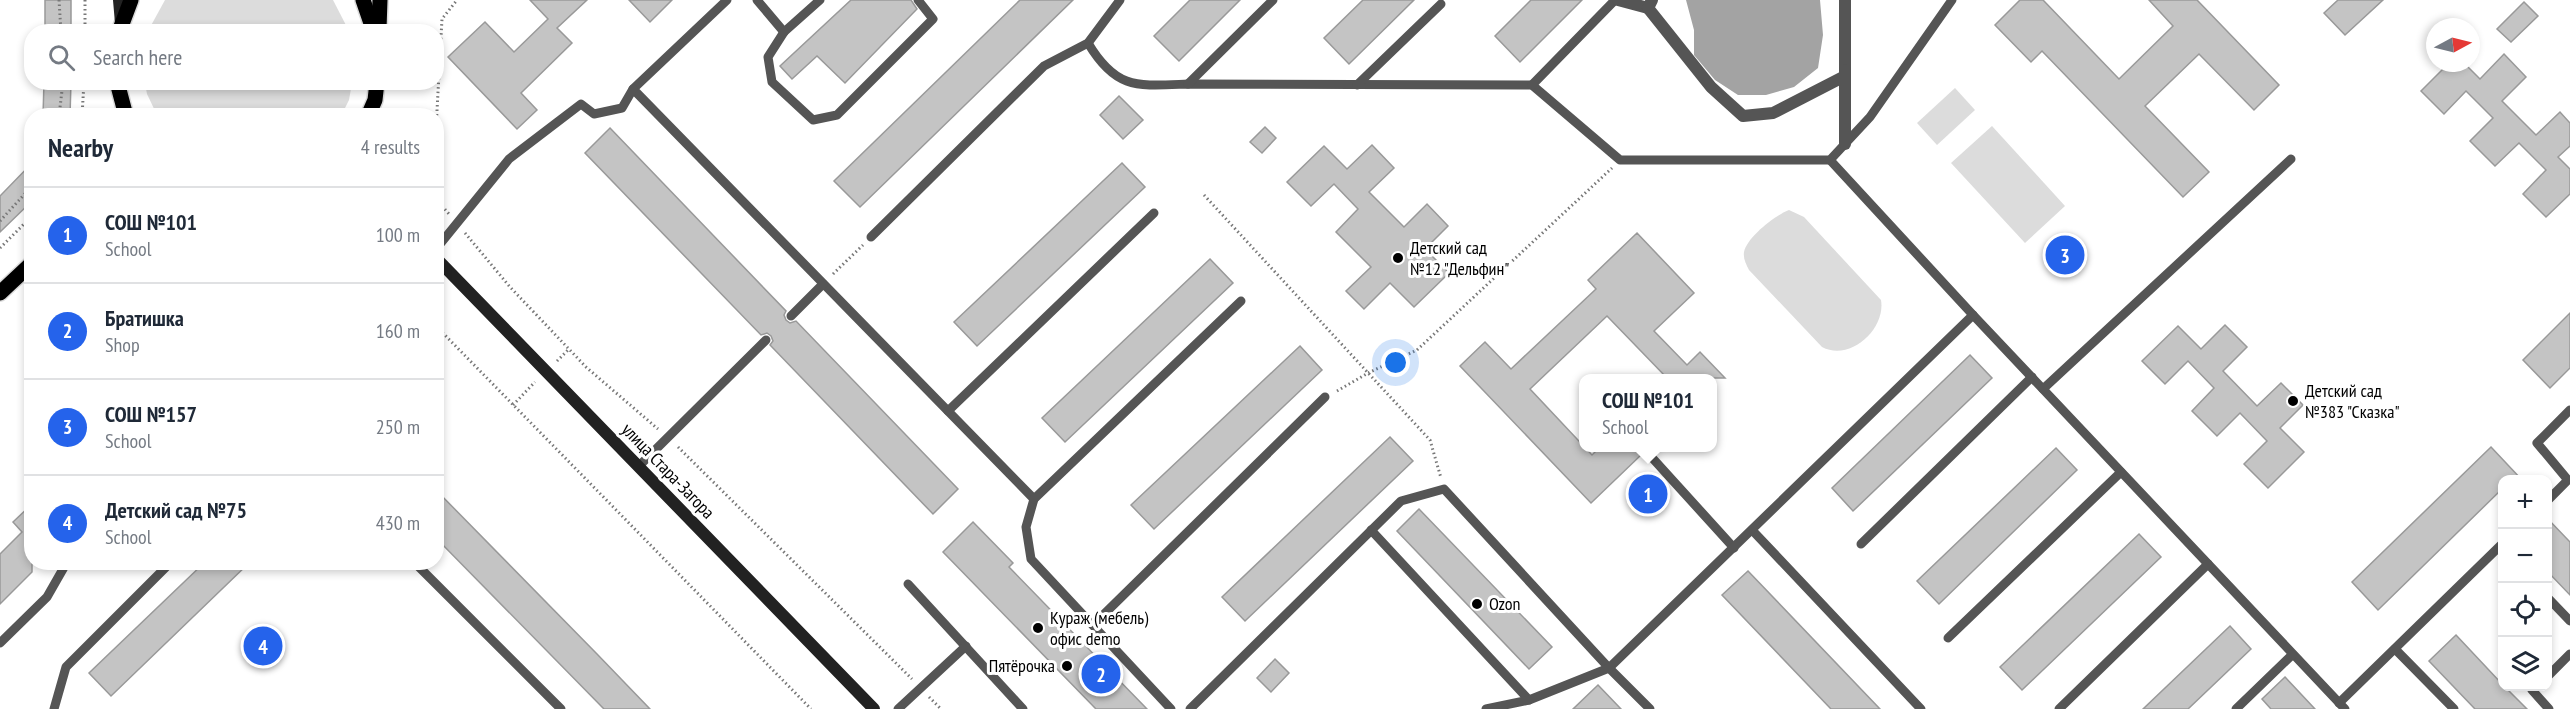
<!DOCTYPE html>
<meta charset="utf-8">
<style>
body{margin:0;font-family:"PT Sans Narrow",sans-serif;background:#f6f6f7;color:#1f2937}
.controls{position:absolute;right:18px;bottom:18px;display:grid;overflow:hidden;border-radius:12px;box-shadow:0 3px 9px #0003}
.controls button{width:54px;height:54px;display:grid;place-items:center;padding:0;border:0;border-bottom:2px solid #e0e1e3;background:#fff;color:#1f2937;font:30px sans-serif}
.compass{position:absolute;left:2426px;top:18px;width:54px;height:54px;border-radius:50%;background:#fff;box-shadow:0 3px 9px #0003;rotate:83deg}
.you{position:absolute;left:1396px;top:363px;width:21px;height:21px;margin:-15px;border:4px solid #fff;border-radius:50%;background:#1a73e8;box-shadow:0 0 0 9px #1a73e833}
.badge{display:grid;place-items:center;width:39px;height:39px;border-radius:50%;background:#2563eb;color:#fff;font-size:20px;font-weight:700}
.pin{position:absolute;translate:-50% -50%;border:3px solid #fff;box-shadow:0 2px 6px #0006}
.popup{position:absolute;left:1579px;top:374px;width:138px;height:78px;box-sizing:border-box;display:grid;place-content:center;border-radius:12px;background:#fff;filter:drop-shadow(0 2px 4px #0005);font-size:20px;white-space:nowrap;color:#747a83}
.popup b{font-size:22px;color:#1f2937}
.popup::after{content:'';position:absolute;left:50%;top:100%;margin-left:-12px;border:12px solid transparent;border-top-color:#fff}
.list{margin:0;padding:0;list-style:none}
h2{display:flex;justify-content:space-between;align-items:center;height:78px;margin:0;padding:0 24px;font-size:26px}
h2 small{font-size:20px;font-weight:400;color:#747a83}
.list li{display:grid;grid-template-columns:39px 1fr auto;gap:18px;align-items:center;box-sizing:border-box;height:96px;padding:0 24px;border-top:2px solid #e0e1e3}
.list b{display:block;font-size:22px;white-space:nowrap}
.list p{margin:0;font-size:20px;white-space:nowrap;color:#747a83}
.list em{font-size:20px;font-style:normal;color:#747a83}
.icon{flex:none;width:33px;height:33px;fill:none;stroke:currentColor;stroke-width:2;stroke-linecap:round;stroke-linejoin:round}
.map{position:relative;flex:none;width:2570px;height:709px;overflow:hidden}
.search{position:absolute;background:#fff;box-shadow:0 3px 9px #0003;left:24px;top:24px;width:420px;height:66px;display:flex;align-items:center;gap:15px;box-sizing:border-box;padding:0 21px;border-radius:24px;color:#747a83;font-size:22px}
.panel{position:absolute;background:#fff;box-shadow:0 3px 9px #0003;left:24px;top:108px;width:420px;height:462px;border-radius:24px}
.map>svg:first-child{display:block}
</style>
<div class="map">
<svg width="2570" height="709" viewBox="0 0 2570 709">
<rect width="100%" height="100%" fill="#fff"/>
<g fill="#dcdcdc">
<path d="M165,0h168l16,31h-201z"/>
<path d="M145,83v-1l207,1 -3,17 -8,16 -184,-1 -10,-21z"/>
<path d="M1955,88l20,22 -38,35 -20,-22z"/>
<path d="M1992,126l73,80 -40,37 -74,-80z"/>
<path d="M1789,210l15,7 77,83c5,29 -31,62 -59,47l-73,-77c-3,-6 -6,-12 -5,-18 3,-15 32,-37 45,-42z"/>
</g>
<path fill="#a3a3a3" d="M1686,0h134l3,35 -5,33 -24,19 -28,8h-28l-23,-15 -21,-25v-25z"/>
<g fill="#c4c4c4" stroke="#999" stroke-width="1.5">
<rect x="45" y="0" width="26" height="32"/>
<path d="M530,0h57l-30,28 15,15 -51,50 16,17 -20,19 -69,-72 37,-35 29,30 34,-33z"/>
<path d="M629,0h43l-22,22z"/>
<path d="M851,0h60l6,9 -72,74 -28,-27 -25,23 -12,-13z"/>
<path d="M1020,0h53l-213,207 -26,-26z"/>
<path d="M1190,0h50l-61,61 -25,-25z"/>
<path d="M1363,0h51l-65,64 -25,-26z"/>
<path d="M1531,0h51l-62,62 -25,-26z"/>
<path d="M2020,0h23l76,79 54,-53 -24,-26h48l82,85 -25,25 -55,-56 -54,52 64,66 -26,25 -141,-146 -11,11 -36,-37z"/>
<path d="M2338,0h45l-38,35 -21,-22z"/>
<path d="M2524,2l14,14 -27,26 -14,-13z"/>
<path d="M2504,54l22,23 -24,24 34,34 24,-23 10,11v23l-12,11 12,12v25l-24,23 -23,-23 23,-24 -27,-27 -24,23 -25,-25 23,-23 -27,-27 -22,23 -23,-23 28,-28h15l16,16z"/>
<path d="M44,82h27l-1,34h-27z"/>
<path d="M1119,96l24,24 -20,19 -23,-24z"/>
<path d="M1265,127l11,11 -14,15 -12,-11z"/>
<path d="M610,128l176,183 -2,4 2,5 4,3 6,-2 162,168 -25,25 -163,-169 3,-4 -2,-5 -4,-3 -6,2 -176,-182z"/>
<path d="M1372,145l22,23 -25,24 35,35 23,-23 21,22 -23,23 24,24 -35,34 -24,-24 -26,26 -18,-18 25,-24 -35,-35 22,-23 -24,-25 -23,22 -24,-24 37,-36 23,23z"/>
<path d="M32,163v38l-32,31v-36z"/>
<path d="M1122,163l23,24 -168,159 -23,-24z"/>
<path d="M1637,233l57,60 -40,38 33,34 13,-13 25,26h-58l-60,-62 -77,73 62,66 8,-8h40l1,8 -50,48 -131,-137 25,-24 26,27 85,-80 -8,-9z"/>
<path d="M1210,259l23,24 -168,159 -23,-24z"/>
<path d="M2570,313v55l-20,20 -27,-28z"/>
<path d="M2225,325l22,22 -24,24 34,35 24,-23 22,22 -23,23 24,24 -36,36 -24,-24 23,-23 -27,-28 -23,23 -25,-25 22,-23 -26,-27 -23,23 -23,-23 36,-35 23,23z"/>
<path d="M1300,346l22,24 -168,159 -23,-24z"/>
<path d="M1970,355l22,23 -139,133 -21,-23z"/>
<path d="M1390,437l23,24 -168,160 -23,-24z"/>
<path d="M2491,447l31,33h-20v9l-124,121 -26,-28z"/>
<path d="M2056,448l21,22 -138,134 -22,-23z"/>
<path d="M436,490l161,164 53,55h-46l-168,-171z"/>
<path d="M32,504v68l-32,32v-50l22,-22 -9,-10z"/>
<path d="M1419,509l133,138 -23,22 -132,-138z"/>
<path d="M2547,518l23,24v53l-23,-24z"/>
<path d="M973,522l40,41 -4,4 138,142h-51l-153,-157z"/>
<path d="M2139,534l22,23 -139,133 -22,-23z"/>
<path d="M205,562h45l-139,134 -22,-23z"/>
<path d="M1748,571l132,138h-49l-109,-114z"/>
<path d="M2230,626l21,23 -63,60h-45z"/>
<path d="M2456,635l46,49v3h3l22,22h-52l-46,-48z"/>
<path d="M1275,659l14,14 -18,19 -14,-14z"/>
<path d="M2285,677l30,32h-44l-9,-10z"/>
<path d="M1598,685l23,24h-48z"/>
</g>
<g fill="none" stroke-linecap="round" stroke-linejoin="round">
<defs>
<g id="primary">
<path d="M363,0l11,32"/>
<path d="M379,29l1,-29"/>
<path d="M119,32l12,-32"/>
<path d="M117,82l9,34"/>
<path d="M368,116l7,-16 2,-18"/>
<path d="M0,293l32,-30"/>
</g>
</defs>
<use href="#primary" stroke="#dbdbdb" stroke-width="18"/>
<g stroke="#777" stroke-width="3" stroke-dasharray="1.5 3" stroke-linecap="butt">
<path d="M59,0l2,32"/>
<path d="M85,0v32"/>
<path d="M59,116l4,-34"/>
<path d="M82,116l2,-34"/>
<path d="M436,129l6,-110 15,-19"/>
<path d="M1204,195l226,245 11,38"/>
<path d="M436,199l13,15"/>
<path d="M0,221l32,-35"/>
<path d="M465,233l45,54 76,80 72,62"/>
<path d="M0,248l32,-32"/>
<path d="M833,274l30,-29"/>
<path d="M436,326l375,383"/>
<path d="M557,361l12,-12"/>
<path d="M1337,391l31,-18 49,-23 195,-182"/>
<path d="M513,405l22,-23"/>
<path d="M678,447l234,232"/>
<path d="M929,697l12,12"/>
</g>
<g stroke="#555" stroke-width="9">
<path d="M727,0l-94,89 401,410 -8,28 5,32 140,150"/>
<path d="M757,0l27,32"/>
<path d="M820,0l-36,32 -16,25 4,25 41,38 24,-5 96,-96 -15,-19"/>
<path d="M1088,43c28,47 49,43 100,41l344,1 88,75h210l40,-43 82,-117"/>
<path d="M1188,84l85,-84"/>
<path d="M1357,85l84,-81"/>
<path d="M1532,85l83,-85"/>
<path d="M1830,160l143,155 372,394"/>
<path d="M871,237l173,-171 44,-23 32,-43"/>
<path d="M436,249l73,-90 72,-55 13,10 28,-6 11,-19"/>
<path d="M791,316l32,-32"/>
<path d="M2043,389l248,-230"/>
<path d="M948,411l206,-198"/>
<path d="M1646,451l88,97"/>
<path d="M639,466l127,-126"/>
<path d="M1034,499l207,-198"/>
<path d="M2548,500l20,-20 -31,-37 33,-33"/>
<path d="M1371,530l158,170"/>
<path d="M1752,530l169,179"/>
<path d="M1861,544l171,-167"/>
<path d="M414,562l147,147"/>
<path d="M908,584l115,125"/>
<path d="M2548,598l22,23"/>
<path d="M1093,625l232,-228"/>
<path d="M1948,638l173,-166"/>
<path d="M0,643l47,-46 20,-35"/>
<path d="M2395,649l59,60"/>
<path d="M2548,676l22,-22"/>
<path d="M2536,686l-4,4 17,19"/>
<path d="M2339,703l163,-159"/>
<path d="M54,709l12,-42 105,-105"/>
<path d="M898,709l68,-63"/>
<path d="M1190,709l211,-208 43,-12 165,179 41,41"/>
<path d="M1486,709l43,-9 80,-32 364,-353"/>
<path d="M2059,709l149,-145"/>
<path d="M2236,709l56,-54"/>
</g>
<g stroke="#555" stroke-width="12">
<path d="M1618,0l30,8"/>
<path d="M1652,0l-4,8 63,79 32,29 30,-3 72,-37v-76"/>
<path d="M1845,70v74"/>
</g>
<g stroke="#222" stroke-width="12">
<path d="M119,0l2,23"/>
<path d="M436,258l438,451"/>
</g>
<use href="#primary" stroke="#000" stroke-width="15"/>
</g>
<g fill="#000" stroke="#fff" stroke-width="2">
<circle cx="1398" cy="258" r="6"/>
<circle cx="2293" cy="401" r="6"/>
<circle cx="1477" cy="604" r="6"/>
<circle cx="1038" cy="628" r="6"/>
<circle cx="1067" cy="666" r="6"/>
</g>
<g text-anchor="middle" stroke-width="6" stroke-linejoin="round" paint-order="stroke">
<g font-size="18" fill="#000" stroke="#fff" text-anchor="start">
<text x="1410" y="254">Детский сад<tspan x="1410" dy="21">№12 "Дельфин"</tspan></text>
<text x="2305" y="397">Детский сад<tspan x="2305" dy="21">№383 "Сказка"</tspan></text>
<text x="1489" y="610">Ozon</text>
<text x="1050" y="624">Кураж (мебель)<tspan x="1050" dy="21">офис demo</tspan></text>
<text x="1055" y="672" text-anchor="end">Пятёрочка</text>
</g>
<g font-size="18" fill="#000" stroke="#fff">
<text transform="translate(668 471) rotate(46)" y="6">улица Стара-Загора</text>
</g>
</g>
</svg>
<div class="controls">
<button>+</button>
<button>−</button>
<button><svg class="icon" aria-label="locate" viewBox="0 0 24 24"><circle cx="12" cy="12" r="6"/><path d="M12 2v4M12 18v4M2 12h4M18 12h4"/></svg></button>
<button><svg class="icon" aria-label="layers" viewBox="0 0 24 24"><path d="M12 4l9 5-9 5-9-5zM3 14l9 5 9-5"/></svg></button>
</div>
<svg class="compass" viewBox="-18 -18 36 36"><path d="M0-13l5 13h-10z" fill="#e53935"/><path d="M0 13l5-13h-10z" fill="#747a83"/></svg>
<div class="you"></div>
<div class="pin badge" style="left:1648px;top:494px">1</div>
<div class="popup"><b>СОШ №101</b>School</div>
<div class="pin badge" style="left:1101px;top:674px">2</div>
<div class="pin badge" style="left:2065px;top:255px">3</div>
<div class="pin badge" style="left:263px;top:646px">4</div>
<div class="search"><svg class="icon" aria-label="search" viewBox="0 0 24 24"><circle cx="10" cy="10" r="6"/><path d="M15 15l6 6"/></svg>Search here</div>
<section class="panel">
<h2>Nearby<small>4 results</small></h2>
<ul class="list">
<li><span class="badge">1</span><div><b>СОШ №101</b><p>School</p></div><em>100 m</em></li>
<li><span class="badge">2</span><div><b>Братишка</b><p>Shop</p></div><em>160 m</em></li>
<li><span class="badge">3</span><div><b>СОШ №157</b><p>School</p></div><em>250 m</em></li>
<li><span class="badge">4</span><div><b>Детский сад №75</b><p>School</p></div><em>430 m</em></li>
</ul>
</section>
</div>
